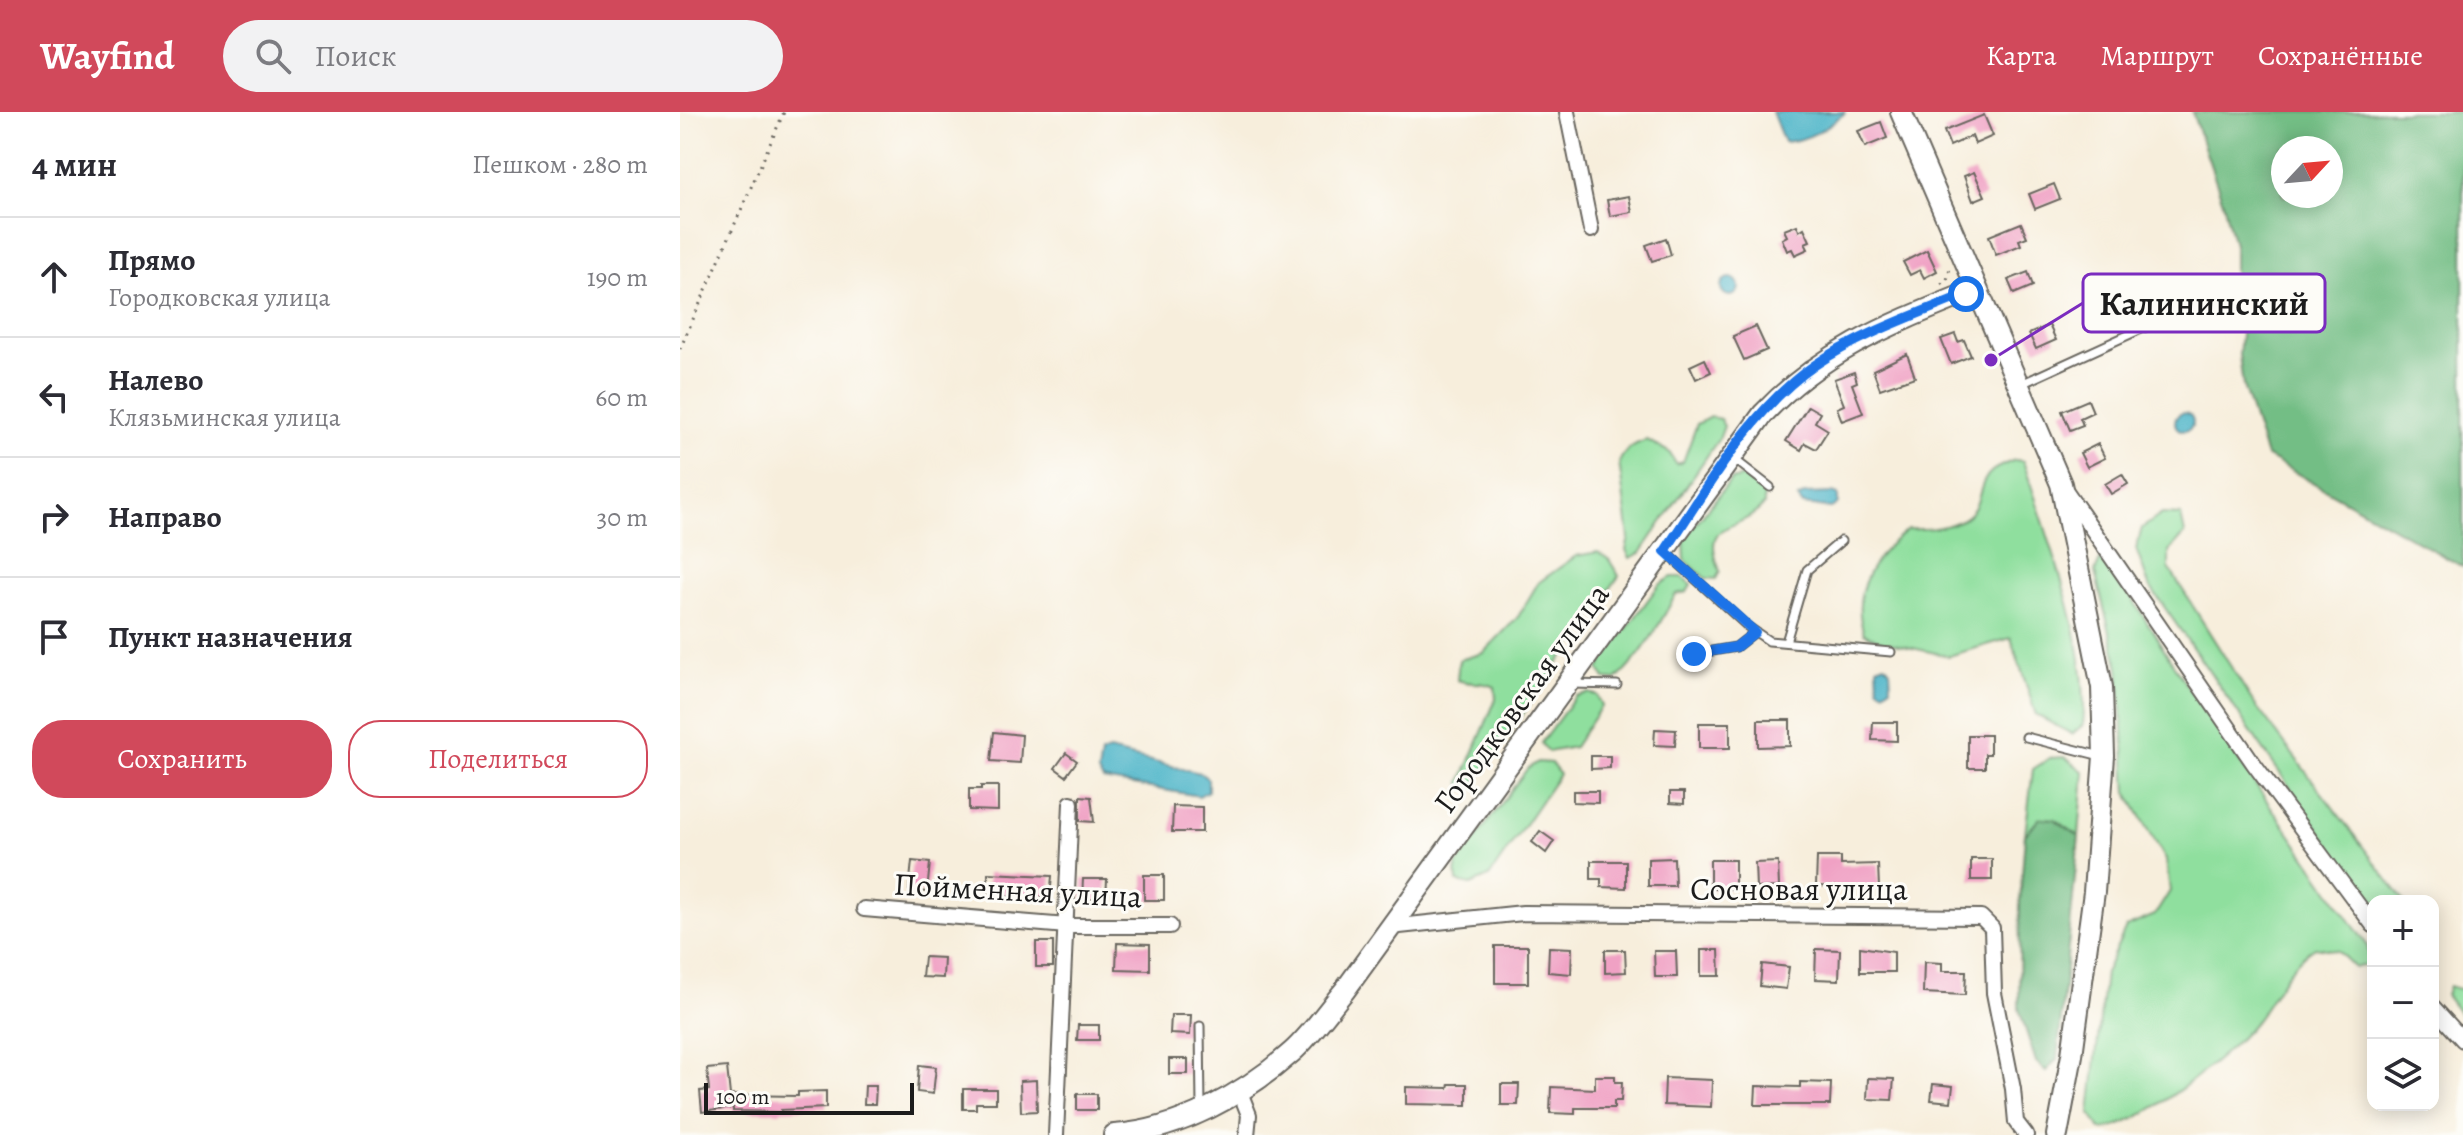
<!DOCTYPE html>
<html lang="ru">
<meta charset="utf-8">
<style>
body{margin:0;font-family:Alegreya,serif;background:#f2f2f3;color:#2b2b33}
.controls{position:absolute;right:24px;bottom:24px;display:grid;overflow:hidden;border-radius:16px;box-shadow:0 4px 20px #0003}
.controls button{width:72px;height:72px;display:grid;place-items:center;padding:0;border:0;border-bottom:2px solid #e1e1e2;background:#fff;color:#2b2b33;font:40px sans-serif}
.compass{position:absolute;left:1591px;top:24px;width:72px;height:72px;border-radius:50%;background:#fff;box-shadow:0 4px 20px #0003;rotate:64deg}
.scale{position:absolute;left:24px;bottom:20px;width:210px;box-sizing:border-box;padding-left:8px;border:4px solid #1c1c1c;border-top:0;font-size:22px;line-height:28px;white-space:nowrap;color:#1c1c1c;-webkit-text-stroke:6px #fdfcf7;paint-order:stroke}
.stop{position:absolute;width:24px;height:24px;margin:-18px;border:6px solid #1a73e8;border-radius:50%;background:#fff}
.stop.end{background:#1a73e8;border-color:#fff;box-shadow:0 2px 8px #0008}
.list{margin:0;padding:0;list-style:none}
h2{display:flex;justify-content:space-between;align-items:center;height:104px;margin:0;padding:0 32px;font-size:34px}
h2 small{font-size:26px;font-weight:400;color:#7c7c81}
.list li{display:grid;grid-template-columns:52px 1fr auto;gap:24px;align-items:center;box-sizing:border-box;height:120px;padding:0 32px;border-top:2px solid #e1e1e2}
.list b{display:block;font-size:30px;white-space:nowrap}
.list p{margin:0;font-size:26px;white-space:nowrap;color:#7c7c81}
.list em{font-size:26px;font-style:normal;color:#7c7c81}
.actions{display:flex;gap:16px;padding:24px 32px}
.actions a{flex:1;padding:18px 0;border:2px solid #d1495b;border-radius:32px;text-align:center;font-size:28px;color:#d1495b}
.actions .main{background:#d1495b;color:#fff}
.icon{flex:none;width:44px;height:44px;fill:none;stroke:currentColor;stroke-width:2;stroke-linecap:round;stroke-linejoin:round}
.map{position:relative;flex:none;width:1783px;height:1023px;overflow:hidden}
header{display:flex;align-items:center;gap:48px;box-sizing:border-box;height:112px;padding:0 40px;background:#d1495b;color:#fff}
header strong{font-size:38px}
nav{display:flex;gap:44px;margin-inline-start:auto;font-size:28px}
.search{width:560px;height:72px;background:#f2f2f3;display:flex;align-items:center;gap:20px;box-sizing:border-box;padding:0 28px;border-radius:44px;color:#7c7c81;font-size:30px}
main{display:flex}
aside{flex:1;background:#fff}
.map>svg:first-child{display:block}
</style>
<header>
<strong>Wayfind</strong>
<div class="search"><svg class="icon" aria-label="search" viewBox="0 0 24 24"><circle cx="10" cy="10" r="6"/><path d="M15 15l6 6"/></svg>Поиск</div>
<nav><a>Карта</a><a>Маршрут</a><a>Сохранённые</a></nav>
</header>
<main>
<aside>
<h2>4 мин<small>Пешком · 280 m</small></h2>
<ul class="list">
<li><svg class="icon" aria-label="ahead" viewBox="0 0 24 24"><path d="M12 20V5M6 11l6-6 6 6"/></svg><div><b>Прямо</b><p>Городковская улица</p></div><em>190 m</em></li>
<li><svg class="icon" aria-label="left" viewBox="0 0 24 24"><path d="M17 20v-9H6M10 6l-5 5 5 5"/></svg><div><b>Налево</b><p>Клязьминская улица</p></div><em>60 m</em></li>
<li><svg class="icon" aria-label="right" viewBox="0 0 24 24"><path d="M7 20v-9h11M14 6l5 5-5 5"/></svg><div><b>Направо</b></div><em>30 m</em></li>
<li><svg class="icon" aria-label="arrive" viewBox="0 0 24 24"><path d="M6 21V4h12l-3 4 3 4H6"/></svg><div><b>Пункт назначения</b></div></li>
</ul>
<div class="actions"><a class="main">Сохранить</a><a>Поделиться</a></div>
</aside>
<div class="map">
<svg width="1783" height="1023" viewBox="0 0 1783 1023">
<rect width="100%" height="100%" fill="#fdfcf7"/>
<filter id="ink" filterUnits="userSpaceOnUse"><feTurbulence type="fractalNoise" baseFrequency=".0125" numOctaves="2"/><feDisplacementMap in="SourceGraphic" scale="16" xChannelSelector="R" yChannelSelector="G"/><feConvolveMatrix kernelMatrix="1 2 1 2 8 2 1 2 1" color-interpolation-filters="sRGB"/></filter>
<filter id="wash" filterUnits="userSpaceOnUse"><feTurbulence type="fractalNoise" baseFrequency=".006" numOctaves="4" result="noise"/><feDisplacementMap in="SourceGraphic" scale="32" xChannelSelector="R" yChannelSelector="G"/><feGaussianBlur stdDeviation="1.8" result="paint"/><feColorMatrix in="noise" values="0 0 0 0 0 0 0 0 0 0 0 0 0 0 0 0 0 1.4 0 .05"/><feComposite in="paint" operator="in"/></filter>
<g filter="url(#wash)">
<rect width="100%" height="100%" fill="#f7eedc"/>
<g fill="#8fdf9e" stroke="#567e5d" stroke-width="2">
<path d="M1030,305l10,2 4,7 -4,11 -79,116 -11,5 -4,-8 3,-12 -10,-76c6,-12 14,-18 28,-22l22,12 7,12 7,-2 14,-38z"/>
<path d="M1335,348l8,1c24,74 68,187 60,264l-11,9 -36,-19 -25,-77 -62,18 -69,-15 -16,-8c-15,-42 12,-80 44,-104 21,1 58,-2 68,-24 5,-12 5,-25 16,-34 7,-5 16,-8 23,-11z"/>
<path d="M1064,365l20,15v13c-27,30 -65,12 -44,66l-4,8 -11,-1 -20,-18 -1,-22 47,-58z"/>
<path d="M1482,402l19,1 4,19 -16,18v16l84,134 151,199h-31v6l-224,-322 -13,-36 6,-21z"/>
<path d="M918,440l10,6 11,18 -147,211 -10,3 -1,-8 35,-83 -1,-12c-12,-6 -24,-2 -38,-7l2,-20 24,-7 35,-36 20,-34 38,-27z"/>
<path d="M1420,449l13,7 74,118 180,259 3,18 -15,5 -17,-17 -23,-4c-29,19 -40,50 -61,76 -28,34 -110,102 -153,107l-11,-17 15,-140 21,-46 29,-12 15,-24 -4,-31 -39,-68 -8,-124 -24,-96z"/>
<path d="M992,465h11l8,8 -4,7 -11,2c-18,33 -33,61 -60,86l-11,-1 -6,-10 6,-11 54,-73z"/>
<path d="M908,581l9,2 5,10 -28,42 -26,5 -7,-9 35,-47z"/>
<path d="M1385,645l19,15 -5,64 -25,-17 -14,-1 -15,17 8,-66 17,-11z"/>
<path d="M858,650l13,1 8,11 -3,5 -67,98 -18,8 -14,-3 -1,-17 71,-96z"/>
<path d="M1769,874l14,4v28l-17,-23z"/>
</g>
<g fill="#73be85" stroke="#486d50" stroke-width="2" fill-rule="evenodd">
<path d="M1512,0h271v455l-197,-111 -23,-70 -4,-31 6,-63 -11,-20v-27l-11,-43zM1603,36h48v48h-48z"/>
<path d="M1360,706l14,1 25,17 -22,223 -11,12 -10,-9 -17,-53 1,-107 5,-67z"/>
</g>
<g fill="#49b3c7" stroke="#326872" stroke-width="2">
<path d="M1092,0h72l1,1c-21,16 -35,27 -61,29z"/>
<circle cx="1050" cy="175" r="9"/>
<circle cx="1504" cy="310" r="9"/>
<path d="M1152,381l6,2v9l-7,4 -28,-3 -5,-7 7,-4z"/>
<path d="M1205,552l5,6 1,17 -8,4 -5,-4 -1,-20z"/>
<path d="M429,639l91,22 8,6v12l-9,5 -96,-16 -5,-7 3,-19z"/>
</g>
<g id="blocks">
<g fill="#f0a1c4">
<path d="M1304,3l9,21 -18,8 -3,-8 -22,10 -6,-15z"/>
<path d="M1201,10l6,16 -22,9 -7,-16z"/>
<path d="M1294,60l11,24 -12,5 -9,-25z"/>
<path d="M1374,72l6,15 -25,10 -6,-15z"/>
<path d="M949,84l3,16 -22,4 -3,-16z"/>
<path d="M1341,111l6,14 -8,3 2,5 -25,10 -7,-19z"/>
<path d="M1117,113l2,6 5,-3 6,13 -5,2 3,6 -13,6 -3,-6 -5,2 -5,-12 5,-3 -3,-6z"/>
<path d="M986,126l5,17 -19,6 -6,-16z"/>
<path d="M1247,138l10,21 -13,7 -4,-8 -10,5 -7,-13z"/>
<path d="M1348,160l5,14 -19,8 -6,-14z"/>
<path d="M1369,213l7,15 -20,9 -7,-15z"/>
<path d="M1076,214l11,24 -23,10 -11,-24z"/>
<path d="M1275,222l3,8 6,-2 7,16 -20,8 -10,-25z"/>
<path d="M1227,242l8,23 -35,12 -7,-19z"/>
<path d="M1025,247l6,13 -15,7 -6,-13z"/>
<path d="M1174,260l3,10 -5,2 11,29 -21,8 -5,-13 7,-3 -10,-26z"/>
<path d="M1408,288l5,12 -13,6 3,7 -13,5 -8,-19z"/>
<path d="M1128,294l12,7 -5,9 13,8 -12,19 -11,-6 -4,7 -15,-9z"/>
<path d="M1418,332l7,14 -18,9 -7,-14z"/>
<path d="M1442,362l6,10 -17,10 -6,-10z"/>
<path d="M1078,608h32v26l-32,1z"/>
<path d="M1193,610h24v19l-25,-1z"/>
<rect x="1019" y="611" width="31" height="25"/>
<path d="M975,617l21,1 -1,16 -21,-1z"/>
<path d="M314,620l28,3 -2,28 -29,-2z"/>
<path d="M1288,623h22v19h-5v14h-17z"/>
<path d="M386,641l11,8 -11,15 -11,-8z"/>
<path d="M911,644h19v12l-19,1z"/>
<path d="M301,674h17v25l-29,-1v-21h12z"/>
<path d="M893,679h25v12l-25,-1z"/>
<path d="M990,680h14v12l-14,-1z"/>
<path d="M400,684l11,1 3,25 -14,-1z"/>
<path d="M493,694l29,1v25h-30z"/>
<path d="M860,719l14,10 -8,12 -14,-11z"/>
<path d="M1137,745h24v8l37,-1 1,24 -63,-2z"/>
<path d="M994,746l1,28h-27v-27z"/>
<rect x="1291" y="747" width="21" height="21"/>
<rect x="1030" y="748" width="25" height="29"/>
<path d="M232,749l18,2 -3,29 -18,-2z"/>
<path d="M911,749h35v27l-25,-1v-8h-10z"/>
<path d="M1098,750l1,25 -23,1 -1,-25z"/>
<path d="M308,761l64,3 -2,21 -62,-1z"/>
<rect x="464" y="763" width="20" height="25"/>
<path d="M403,767h24l-1,21 -24,-1z"/>
<rect x="356" y="830" width="17" height="25"/>
<path d="M437,831l33,1v26l-34,-1z"/>
<rect x="815" y="834" width="33" height="37"/>
<path d="M869,835l23,1 -1,26 -23,-2z"/>
<path d="M1180,835l34,5v20h-34z"/>
<path d="M1136,837l24,1 -1,30 -24,-1z"/>
<path d="M925,838h20l1,22 -21,1z"/>
<path d="M1021,838h18l1,26h-19z"/>
<path d="M974,839h22l1,26h-22z"/>
<path d="M244,845l20,1 -1,20 -21,-1z"/>
<path d="M1244,850l18,1v8h24l-1,24 -42,-2z"/>
<path d="M1082,852l27,3 -3,22 -26,-3z"/>
<path d="M491,903h20l-1,20 -20,-1z"/>
<path d="M398,913h21v15h-22z"/>
<rect x="489" y="947" width="19" height="15"/>
<path d="M239,953l17,2 -3,27 -16,-2z"/>
<path d="M47,955l3,28 68,1v-4l28,-1v17l-45,2v2l-48,-1v-3l-31,4 -2,-21 9,-1 -2,-21z"/>
<path d="M915,964h20v6h7l-1,19h-7v7h-39v6l-25,-1 1,-26 44,2z"/>
<path d="M985,966l47,2 -1,27 -47,-2z"/>
<path d="M1188,966l26,1 -2,21 -25,-1z"/>
<path d="M356,968l1,31 -16,1 -1,-31z"/>
<path d="M1120,970l31,1 -1,22h-75l1,-19 44,1z"/>
<path d="M769,972h18v21l-61,-1v-17l42,1z"/>
<path d="M821,972h18l-1,21h-17z"/>
<path d="M1253,972l20,2 -2,16 -20,-2z"/>
<path d="M185,974h11l-1,18h-11z"/>
<path d="M283,977h33v14h-20v6h-13z"/>
<rect x="397" y="982" width="20" height="16"/>
</g>
</g>
</g>
<g filter="url(#ink)">
<use href="#blocks" fill-opacity="0" stroke="#69665f" stroke-width="2"/>
<g fill="none" stroke-linecap="round" stroke-linejoin="round">
<defs>
<g id="lane">
<path d="M1339,273l166,-76"/>
<path d="M1054,347l36,28"/>
<path d="M987,441l80,73 22,15 122,11"/>
<path d="M1106,530l21,-72 34,-29"/>
<path d="M1014,542l42,-7 19,-15"/>
<path d="M892,572l45,1"/>
<path d="M1346,625l75,19"/>
<path d="M520,914l1,82"/>
</g>
<g id="street">
<path d="M887,0l24,118"/>
<path d="M1386,379l188,273 119,161"/>
<path d="M184,797l203,17h103"/>
<path d="M710,815l133,-14 458,4 11,11 2,65 19,96 3,33 10,13"/>
<path d="M1753,895l30,33"/>
<path d="M560,980l9,23 -2,20"/>
<path d="M376,1023l15,-332"/>
</g>
<g id="secondary">
<path d="M1221,0l160,372 41,203 2,69 -10,136 -22,163 -15,80"/>
<path d="M434,1023c64,-4 131,-41 178,-83 20,-18 36,-42 53,-62l418,-576c61,-65 131,-91 212,-124"/>
</g>
</defs>
<use href="#lane" stroke="#69665f" stroke-width="11"/>
<use href="#street" stroke="#69665f" stroke-width="18"/>
<use href="#secondary" stroke="#69665f" stroke-width="24"/>
<g stroke="#69665f" stroke-width="3" stroke-dasharray="2 6" stroke-linecap="butt">
<path d="M1261,172l6,-4 3,-12"/>
<path d="M0,237l104,-237"/>
</g>
<use href="#lane" stroke="#fff" stroke-width="7"/>
<use href="#street" stroke="#fff" stroke-width="14"/>
<use href="#secondary" stroke="#fff" stroke-width="20"/>
</g>
</g>
<g fill="none" stroke-linecap="round" stroke-linejoin="round" filter="url(#ink)">
<path stroke="#1a73e8" stroke-width="10" d="M1014,542l42,-7 19,-15 -90,-81c43,-64 85,-141 150,-186 45,-31 101,-50 151,-71"/>
</g>
<g text-anchor="middle" stroke-width="6" stroke-linejoin="round" paint-order="stroke">
<g font-size="32" fill="#1c1c1c" stroke="#fdfcf7">
<text transform="translate(841 586) rotate(-54)" y="11">Городковская улица</text>
<text x="1119" y="788">Сосновая улица</text>
<text transform="translate(338 778) rotate(3)" y="11">Пойменная улица</text>
</g>
</g>
<path fill="none" stroke="#7b2cbf" stroke-width="3" d="M1311 248L1403 191"/>
<circle fill="#7b2cbf" stroke="#fdfcf7" stroke-width="3" cx="1311" cy="248" r="8"/>
<rect fill="#fdfcf7" stroke="#7b2cbf" stroke-width="3" x="1403" y="162" width="242" height="58" rx="8"/>
<g font-size="34" text-anchor="middle" font-weight="bold" fill="#1c1c1c">
<text x="1524" y="203">Калининский</text>
</g>
</svg>
<div class="controls">
<button>+</button>
<button>−</button>
<button><svg class="icon" aria-label="layers" viewBox="0 0 24 24"><path d="M12 4l9 5-9 5-9-5zM3 14l9 5 9-5"/></svg></button>
</div>
<svg class="compass" viewBox="-18 -18 36 36"><path d="M0-13l5 13h-10z" fill="#e53935"/><path d="M0 13l5-13h-10z" fill="#7c7c81"/></svg>
<div class="scale">100 m</div>
<div class="stop" style="left:1286px;top:182px"></div>
<div class="stop end" style="left:1014px;top:542px"></div>
</div>
</main>
